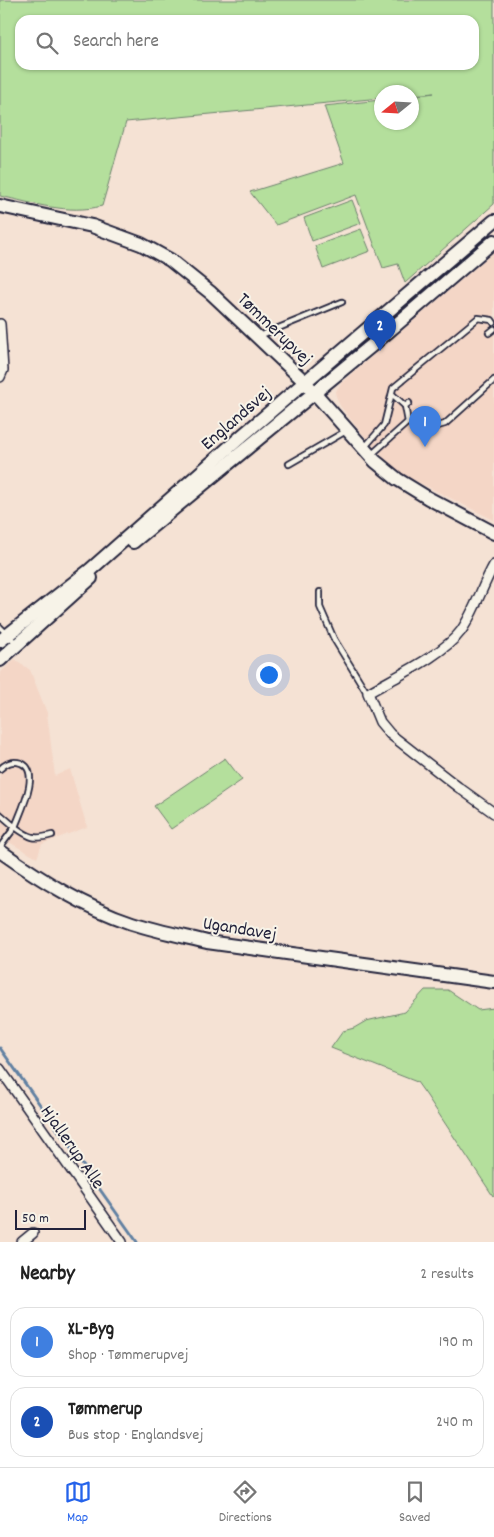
<!DOCTYPE html>
<meta charset="utf-8">
<style>
body{margin:0;font-family:Dekko,sans-serif;background:#f6f6f6;color:#222}
.compass{position:absolute;left:374px;top:85px;width:45px;height:45px;border-radius:50%;background:#fff;box-shadow:0 1px 4px #0004;rotate:252deg}
.scale{position:absolute;left:15px;bottom:12px;width:71px;box-sizing:border-box;padding-left:5px;border:2px solid #22223b;border-top:0;font-size:14px;line-height:18px;white-space:nowrap;color:#22223b;-webkit-text-stroke:4px #f7f3e8;paint-order:stroke}
.you{position:absolute;left:268px;top:674px;width:18px;height:18px;margin:-12px;border:4px solid #fff;border-radius:50%;background:#1a73e8;box-shadow:0 0 0 8px #1a73e833}
.badge{display:grid;place-items:center;width:32px;height:32px;border-radius:50%;background:#2563eb;color:#fff;font-size:16px;font-weight:700}
.pin{position:absolute;translate:-50% -41px;filter:drop-shadow(0 1px 2px #0008)}
.pin::after{content:'';position:absolute;top:26px;width:18px;height:15px;background:inherit;clip-path:polygon(0 0,100% 0,50% 100%)}
.list{margin:0;padding:0;list-style:none}
h2{display:flex;justify-content:space-between;align-items:center;height:65px;margin:0;padding:0 20px;font-size:21px}
h2 small{font-size:16px;font-weight:400;color:#767676}
.list li{display:grid;grid-template-columns:32px 1fr auto;gap:15px;align-items:center;box-sizing:border-box;height:70px;margin:0 10px 10px;padding:0 10px;border:1px solid #e0e0e0;border-radius:15px}
.list b{display:block;font-size:19px;white-space:nowrap}
.list p{margin:0;font-size:16px;white-space:nowrap;color:#767676}
.list em{font-size:16px;font-style:normal;color:#767676}
.icon{flex:none;width:28px;height:28px;fill:none;stroke:currentColor;stroke-width:2;stroke-linecap:round;stroke-linejoin:round}
.map{position:relative;flex:none;width:494px;height:1242px;overflow:hidden}
.search{position:absolute;background:#fff;box-shadow:0 1px 4px #0004;left:15px;right:15px;top:15px;height:55px;display:flex;align-items:center;gap:12px;box-sizing:border-box;padding:0 18px;border-radius:15px;color:#767676;font-size:19px}
.sheet{height:225px;background:#fff}
nav{display:flex;justify-content:space-around;align-items:center;box-sizing:border-box;height:70px;border-top:1px solid #e0e0e0;background:#fff;font-size:14px;color:#767676}
nav a{display:grid;justify-items:center;gap:2px}
nav .on{color:#2563eb}
.map>svg:first-child{display:block}
</style>
<div class="map">
<svg width="494" height="1242" viewBox="0 0 494 1242">
<rect width="100%" height="100%" fill="#f5e2d4"/>
<filter id="ink" filterUnits="userSpaceOnUse"><feTurbulence type="fractalNoise" baseFrequency=".02" numOctaves="2"/><feDisplacementMap in="SourceGraphic" scale="10" xChannelSelector="R" yChannelSelector="G"/><feConvolveMatrix kernelMatrix="1 2 1 2 8 2 1 2 1" color-interpolation-filters="sRGB"/></filter>
<g filter="url(#ink)">
<g fill="#f4d6c6">
<path d="M494,252v268l-94,-47 -17,-16 -23,-26 -20,-25 -5,-13 6,-10z"/>
<path d="M15,659l15,11 17,43 8,63 15,-7 17,58 -45,17 -5,14 -37,-21v-164z"/>
</g>
<g fill="#b4df9c" stroke="#6b806c" fill-rule="evenodd">
<path d="M0,0h494v204l-89,79 -7,-19 -15,4 -27,-73 -80,30 -26,-33 94,-29 -20,-57 57,-6 1,22h30v-26l22,-3 -22,2v-3h-30l-1,6 -255,24 -24,84c-34,9 -69,-3 -102,-10zM20,20h454v45h-454z"/>
<path d="M352,200l9,23 -49,18 -8,-23z"/>
<path d="M361,229l9,22 -47,18 -8,-23z"/>
<path d="M225,758l17,22 -71,49 -17,-23z"/>
<path d="M425,990h23l30,20 16,-2v187l-1,1 -66,-100 -10,-14 -86,-34 12,-17 11,-3 12,-7 39,-9z"/>
</g>
<g fill="none" stroke-linecap="round" stroke-linejoin="round">
<path stroke="#6080a2" stroke-width="3" d="M0,1048l137,194"/>
<defs>
<g id="lane">
<path d="M489,333l5,-4"/>
<path d="M259,336l83,-34"/>
<path d="M392,394l13,12"/>
<path d="M408,422l-3,-16 4,-3"/>
<path d="M364,448l20,-23 9,-37 85,-70 14,2 2,3"/>
<path d="M371,455l37,-33 16,8 21,-6 49,-44"/>
<path d="M289,464l57,-33"/>
<path d="M320,592v15l14,32 33,54"/>
<path d="M0,627l17,17"/>
<path d="M0,769c6,-6 12,-9 21,-6 21,8 -1,50 -6,64l-15,-13"/>
<path d="M0,847l15,-20c15,11 19,13 37,8"/>
</g>
<g id="street">
<path d="M0,324l3,46 -3,7"/>
<path d="M494,565c-12,21 -19,46 -33,66 -18,24 -66,46 -93,62l12,29 10,12 68,53 36,26"/>
<path d="M0,1069l122,173"/>
<path d="M22,1242l11,-9"/>
</g>
<g id="secondary">
<path d="M0,206l92,20 49,18 29,16 41,33 94,89 70,79 22,18 31,19 66,35"/>
<path d="M133,542l243,-200 118,-101"/>
<path d="M0,641l90,-71 153,-135 251,-214"/>
<path d="M0,660l91,-82"/>
<path d="M0,851c41,29 84,56 132,72 25,8 50,13 75,19l287,40"/>
</g>
</defs>
<use href="#lane" stroke="#22223b" stroke-width="8"/>
<use href="#street" stroke="#22223b" stroke-width="12"/>
<use href="#secondary" stroke="#22223b" stroke-width="16"/>
<use href="#lane" stroke="#f7f3e8" stroke-width="4.5"/>
<use href="#street" stroke="#f7f3e8" stroke-width="9"/>
<use href="#secondary" stroke="#f7f3e8" stroke-width="12"/>
</g>
</g>
<g text-anchor="middle" stroke-width="4" stroke-linejoin="round" paint-order="stroke">
<g font-size="19" fill="#22223b" stroke="#f7f3e8">
<text transform="translate(276 328) rotate(44)" y="7">Tømmerupvej</text>
<text transform="translate(235 417) rotate(-41)" y="7">Englandsvej</text>
<text transform="translate(240 927) rotate(9)" y="7">Ugandavej</text>
<text transform="translate(74 1146) rotate(55)" y="7">Hjallerup Alle</text>
</g>
</g>
</svg>
<svg class="compass" viewBox="-18 -18 36 36"><path d="M0-13l5 13h-10z" fill="#e53935"/><path d="M0 13l5-13h-10z" fill="#767676"/></svg>
<div class="scale">50 m</div>
<div class="you"></div>
<div class="pin badge" style="left:425px;top:447px;background:#3f7fe0">1</div>
<div class="pin badge" style="left:380px;top:351px;background:#1a4fb4">2</div>
<div class="search"><svg class="icon" aria-label="search" viewBox="0 0 24 24"><circle cx="10" cy="10" r="6"/><path d="M15 15l6 6"/></svg>Search here</div>
</div>
<section class="sheet">
<h2>Nearby<small>2 results</small></h2>
<ul class="list">
<li><span class="badge" style="background:#3f7fe0">1</span><div><b>XL-Byg</b><p>Shop · Tømmerupvej</p></div><em>190 m</em></li>
<li><span class="badge" style="background:#1a4fb4">2</span><div><b>Tømmerup</b><p>Bus stop · Englandsvej</p></div><em>240 m</em></li>
</ul>
</section>
<nav>
<a class="on"><svg class="icon" aria-label="map" viewBox="0 0 24 24"><path d="M3 6l6-2 6 2 6-2v14l-6 2-6-2-6 2zM9 4v14M15 6v14"/></svg>Map</a>
<a><svg class="icon" aria-label="directions" viewBox="0 0 24 24"><path d="M12 3l9 9-9 9-9-9zM9 14v-3h6M13 9l2 2-2 2"/></svg>Directions</a>
<a><svg class="icon" aria-label="saved" viewBox="0 0 24 24"><path d="M7 4h10v16l-5-4-5 4z"/></svg>Saved</a>
</nav>
